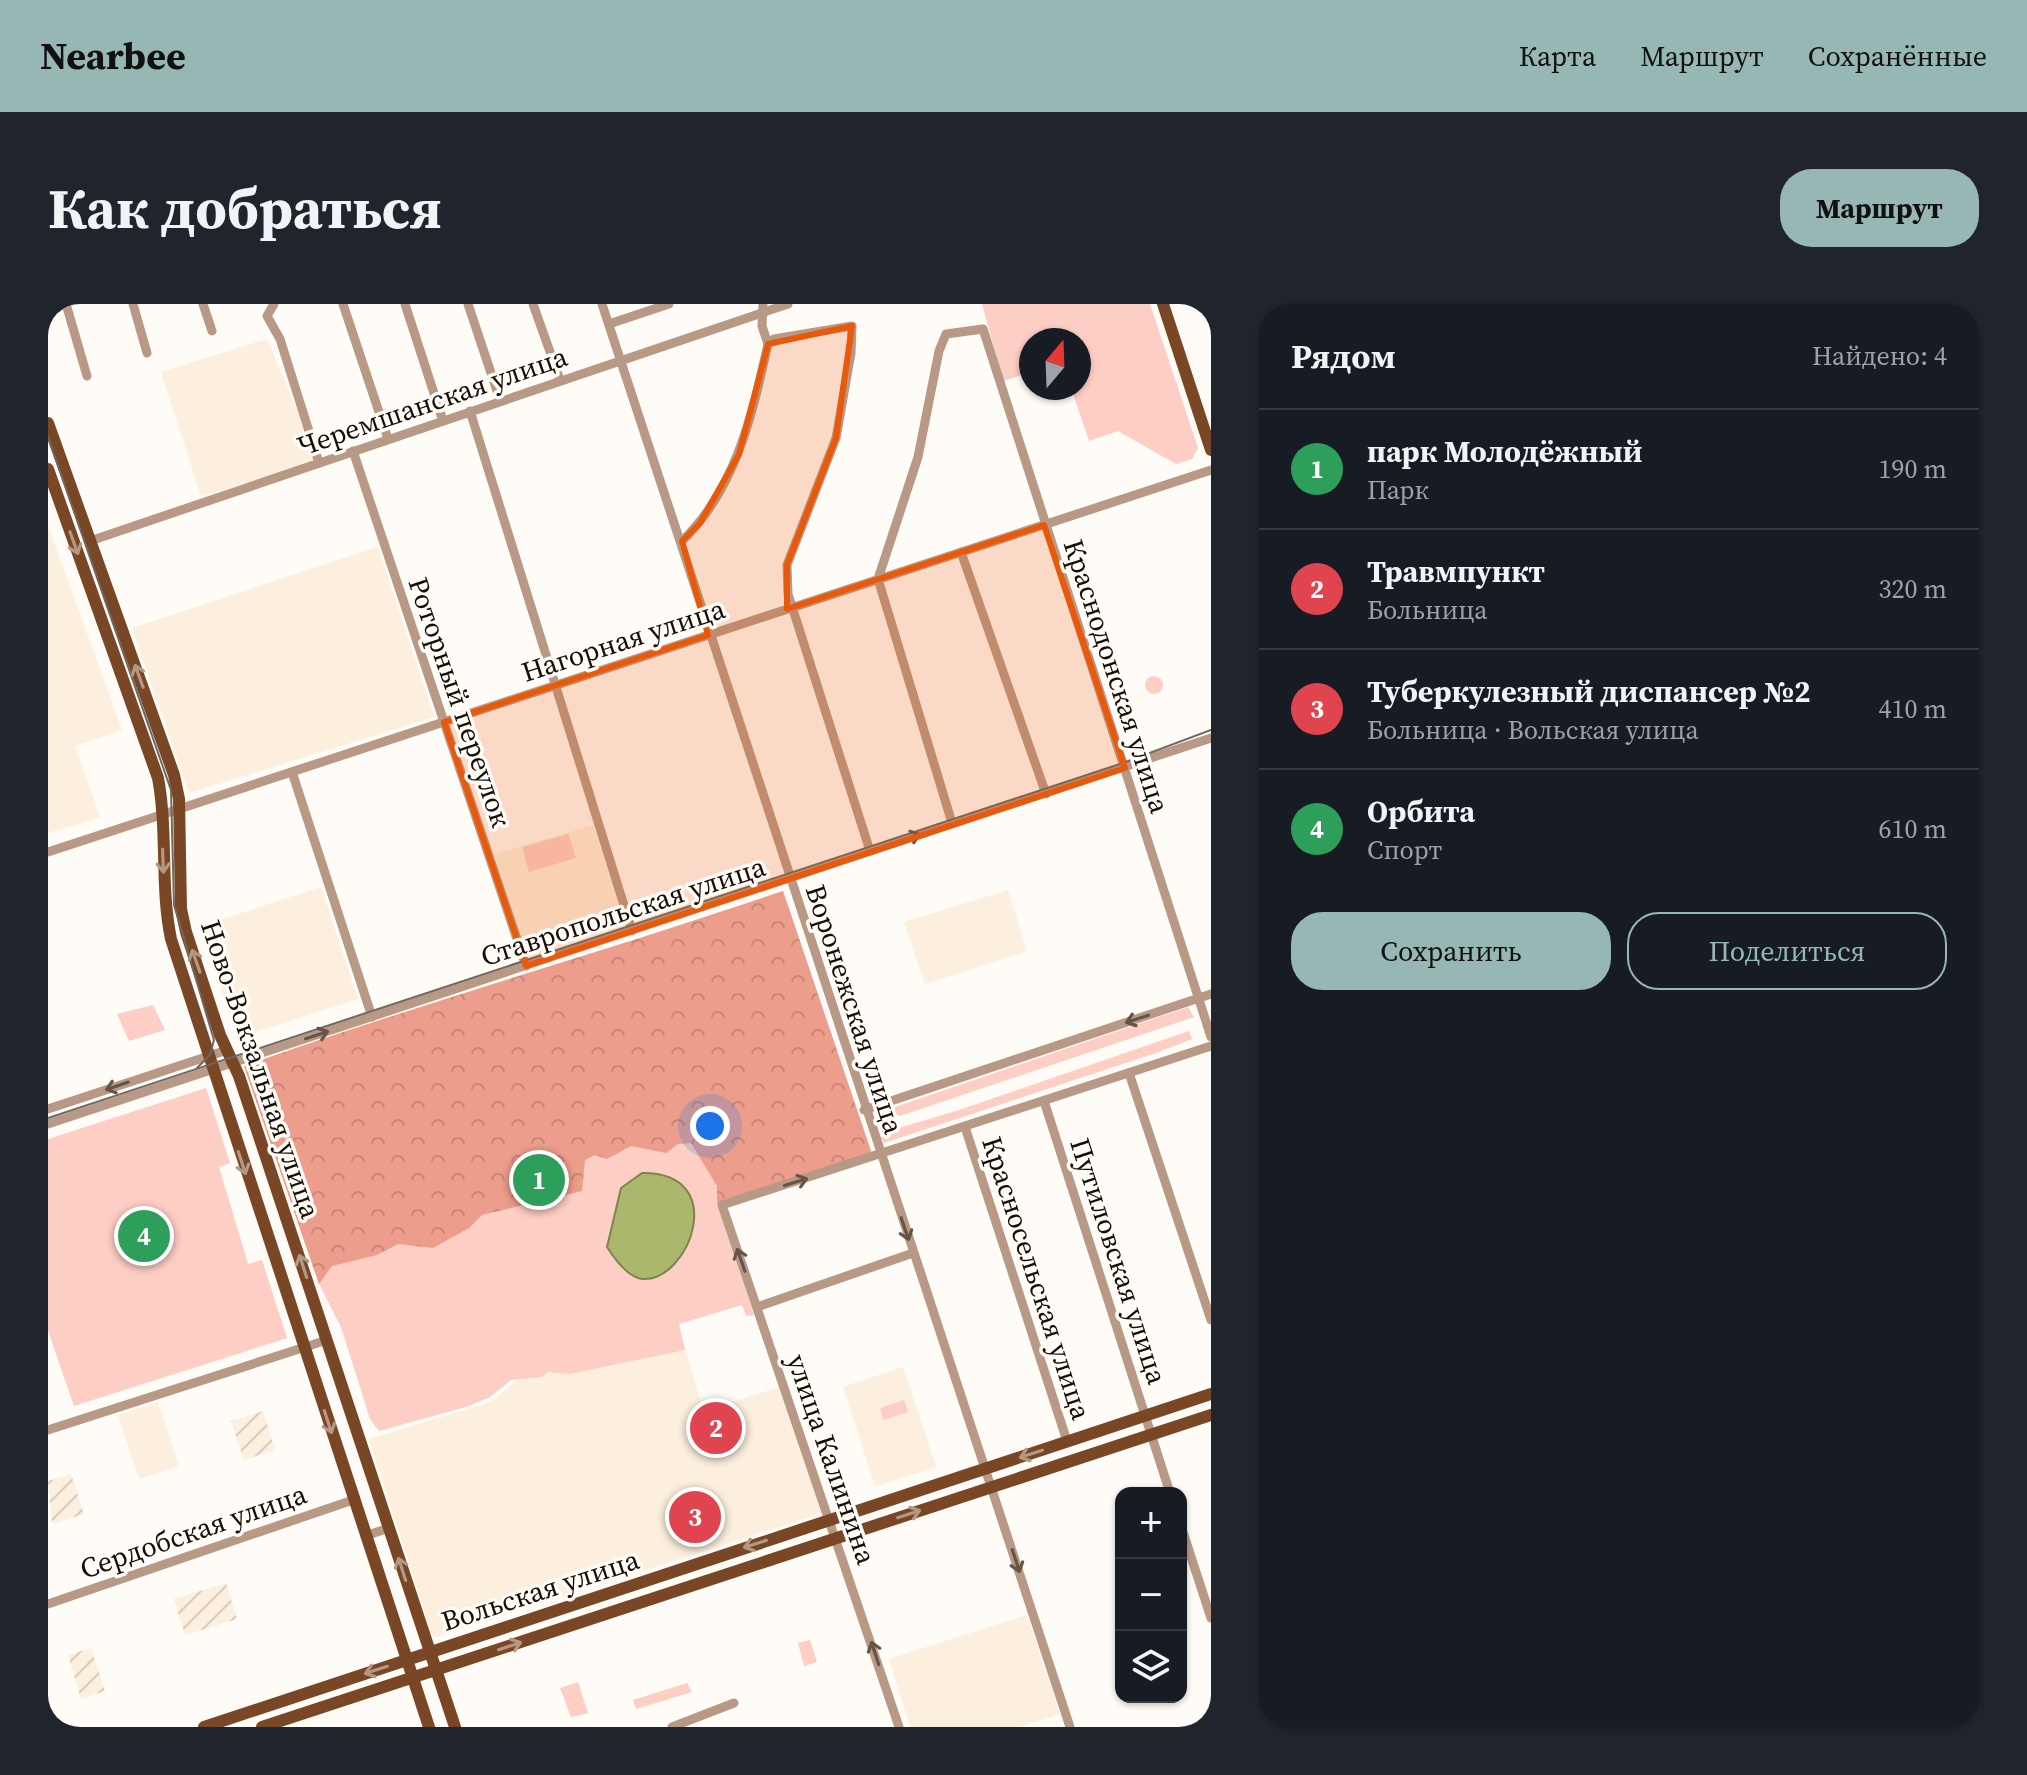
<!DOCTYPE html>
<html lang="ru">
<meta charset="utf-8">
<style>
body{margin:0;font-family:"Source Serif 4",serif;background:#20242c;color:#f1f3f6}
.controls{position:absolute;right:24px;bottom:24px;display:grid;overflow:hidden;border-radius:16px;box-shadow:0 2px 6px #0004}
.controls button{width:72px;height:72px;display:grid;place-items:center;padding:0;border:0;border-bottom:2px solid #363941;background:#171b24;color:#f1f3f6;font:40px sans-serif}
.compass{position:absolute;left:971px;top:24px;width:72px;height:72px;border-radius:50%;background:#171b24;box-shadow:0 2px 6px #0004;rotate:19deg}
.you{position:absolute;left:662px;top:822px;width:28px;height:28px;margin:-20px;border:6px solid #fff;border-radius:50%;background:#1a73e8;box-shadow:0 0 0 12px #1a73e833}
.badge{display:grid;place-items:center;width:52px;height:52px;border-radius:50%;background:#96b7b3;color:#fff;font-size:26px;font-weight:700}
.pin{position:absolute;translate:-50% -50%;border:4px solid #fff;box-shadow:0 2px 8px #0006}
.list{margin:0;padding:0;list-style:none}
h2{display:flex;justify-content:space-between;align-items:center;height:104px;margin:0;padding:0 32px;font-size:34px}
h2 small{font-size:26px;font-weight:400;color:#9ea1a6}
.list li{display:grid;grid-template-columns:52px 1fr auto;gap:24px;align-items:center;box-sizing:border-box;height:120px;padding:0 32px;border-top:2px solid #363941}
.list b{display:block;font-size:30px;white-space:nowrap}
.list p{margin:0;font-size:26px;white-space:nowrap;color:#9ea1a6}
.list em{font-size:26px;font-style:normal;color:#9ea1a6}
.actions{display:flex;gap:16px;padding:24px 32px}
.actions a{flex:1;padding:18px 0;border:2px solid #96b7b3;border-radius:32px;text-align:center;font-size:28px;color:#96b7b3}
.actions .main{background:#96b7b3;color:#111}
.icon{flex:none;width:44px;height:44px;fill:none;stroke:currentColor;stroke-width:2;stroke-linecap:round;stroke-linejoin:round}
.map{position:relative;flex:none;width:1163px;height:1423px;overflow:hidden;border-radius:32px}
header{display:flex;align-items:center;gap:48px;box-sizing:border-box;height:112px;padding:0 40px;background:#96b7b3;color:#111}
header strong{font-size:38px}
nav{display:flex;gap:44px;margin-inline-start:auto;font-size:28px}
.intro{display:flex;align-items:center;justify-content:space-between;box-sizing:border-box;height:192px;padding:0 48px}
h1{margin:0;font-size:56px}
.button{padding:20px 36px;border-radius:32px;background:#96b7b3;color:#111;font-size:28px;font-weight:700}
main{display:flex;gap:48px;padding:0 48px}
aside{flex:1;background:#171b24;border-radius:32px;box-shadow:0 2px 6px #0004}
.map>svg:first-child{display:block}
</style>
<header>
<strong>Nearbee</strong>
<nav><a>Карта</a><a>Маршрут</a><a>Сохранённые</a></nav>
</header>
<div class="intro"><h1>Как добраться</h1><a class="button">Маршрут</a></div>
<main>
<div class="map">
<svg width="1163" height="1423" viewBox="0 0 1163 1423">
<defs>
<pattern id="industrial-furrows" width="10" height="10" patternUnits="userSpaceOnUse" patternTransform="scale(2)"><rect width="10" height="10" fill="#fcefdd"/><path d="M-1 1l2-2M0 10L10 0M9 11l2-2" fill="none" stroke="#d7ccbc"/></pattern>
<pattern id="forest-crowns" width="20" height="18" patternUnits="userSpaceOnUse" patternTransform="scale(2)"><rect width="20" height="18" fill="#ec9d8c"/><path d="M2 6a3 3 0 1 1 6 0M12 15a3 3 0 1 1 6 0" fill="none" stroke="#ca8677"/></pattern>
</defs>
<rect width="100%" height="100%" fill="#fffbf6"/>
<g fill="#fcefdd">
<path d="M219,35l52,124 -118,33 -40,-124z"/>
<path d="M0,222l74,204 -47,16 25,71 -52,16z"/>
<path d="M330,243l56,170 -245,76 -57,-165z"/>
<path d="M545,521l27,83 -99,30 -27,-84z"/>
<path d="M273,583l37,112 -121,39 -36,-112z"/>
<path d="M960,586l19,61 -102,33 -21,-62z"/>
<path d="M633,1029l22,78 77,-24 43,126 -390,125 -64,-199 122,-37 30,-25z"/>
<path d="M855,1063l33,100 -61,19 -32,-99z"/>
<path d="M110,1098l21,64 -40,13 -21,-64z"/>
<path d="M979,1311l33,99 -41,13h-109l-21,-68z"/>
</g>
<g fill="url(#industrial-furrows)">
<path d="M215,1107l12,39 -31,10 -13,-39z"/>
<path d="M23,1170l13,40 -32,10 -4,-43z"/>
<path d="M178,1279l11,36 -52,16 -11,-36z"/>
<path d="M43,1344l14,43 -24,8 -13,-44z"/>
</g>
<g fill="#fdcec4">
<path d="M934,0h168l48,144 -6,11 -16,5 -58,-33 -29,10 -18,-53h8v-48h-48v32l-28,9z"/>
<circle cx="1106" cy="381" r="9"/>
<path d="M520,530l8,24 -47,14 -7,-25z"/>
<path d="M735,587l90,266 -155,46 36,112 -8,1 -4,-11 -63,19 6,26 -116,24 -21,-2 -6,5 -31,3 -21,17 -21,9 -90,25 -9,-12 -29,-92 -22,-43 -75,-218c178,-63 360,-114 539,-175z"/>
<path d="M105,701l12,25 -36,11 -12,-27z"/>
<path d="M1140,703l6,10 -294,99 -6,-3 1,-6z"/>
<path d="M1141,727l3,8 -36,14 -272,90 -3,-5 4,-6 71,-21z"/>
<path d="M158,784l24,75 -11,4 29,97 14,-4 25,78 -213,68 -26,-75v-192z"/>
<path d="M856,1096l4,12 -25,8 -3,-12z"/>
<path d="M762,1336l7,22 -13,4 -6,-23z"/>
<path d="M530,1378l10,31 -17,4 -11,-29z"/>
<path d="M639,1379l5,9 -56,17 -3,-9z"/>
</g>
<path fill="url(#forest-crowns)" d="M735,587l90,266 -156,46v-17l-26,-43 -13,1 -12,9 -35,-7 -24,13 -12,-4 -10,5 -3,31 -100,24 -13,13 -36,20 -35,-4 -21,11 -45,11 -13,18 -75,-218c178,-63 360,-114 539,-175z"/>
<path fill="#aab76d" stroke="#7d844e" stroke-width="2" d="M594,869c89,-1 47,110 0,106 -14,-2 -28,-21 -35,-32l14,-59z"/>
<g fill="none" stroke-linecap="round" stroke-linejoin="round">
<g stroke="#b79986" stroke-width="9">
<path d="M18,0l21,72"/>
<path d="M85,0l14,49"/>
<path d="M155,0l9,27"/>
<path d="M226,0l-7,12 13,23 39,124"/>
<path d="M295,0l45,135"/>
<path d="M357,0l38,117"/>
<path d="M420,0l32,96"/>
<path d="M485,0l27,76"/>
<path d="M554,0l468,1423"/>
<path d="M561,20l60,-20"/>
<path d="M720,40l6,-5 78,-13 -1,27 -15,85 -49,127 1,29 82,257"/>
<path d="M422,107l162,520"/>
<path d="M305,147l173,515"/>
<path d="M42,237l698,-237"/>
<path d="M634,237c54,-52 70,-126 86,-197l-6,-18 1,-22"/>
<path d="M913,248l85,242"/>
<path d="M244,468l80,245"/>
<path d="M904,519l-74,-244 40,-122 21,-106 7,-17 37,-5 228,708"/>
<path d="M0,548l1163,-382"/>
<path d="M1081,769l82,247"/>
<path d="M996,797l126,392"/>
<path d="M0,805l179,-59"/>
<path d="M816,806l347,-116"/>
<path d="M0,820l1163,-386"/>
<path d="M917,823l102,314"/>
<path d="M709,1003l156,-54"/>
<path d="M0,1126l279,-90"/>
<path d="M1133,1222l30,92"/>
<path d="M317,1232l24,-8"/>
<path d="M0,1300l305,-104"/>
<path d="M0,1421l1,2"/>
<path d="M624,1423l62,-24"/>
<path d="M851,1423l-177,-522 489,-159"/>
</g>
<g stroke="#794725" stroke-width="12">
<path d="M1115,0l48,146"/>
<path d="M0,119l126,352 5,24 2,110 5,23 34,103 19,41 216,651"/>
<path d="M0,165l110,309c10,54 2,108 13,161l258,788"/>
<path d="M156,1423l1007,-333"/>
<path d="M214,1423l949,-312"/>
</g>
<g stroke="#6d6862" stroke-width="2">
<path d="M0,133l123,353 3,115 40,135 -4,15 -13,13"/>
<path d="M0,814l1075,-355 88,-33"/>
</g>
</g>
<defs><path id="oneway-shaft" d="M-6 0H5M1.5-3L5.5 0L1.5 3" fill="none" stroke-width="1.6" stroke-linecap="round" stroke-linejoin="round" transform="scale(2)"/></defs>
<g stroke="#b59883">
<use href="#oneway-shaft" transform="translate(26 239) rotate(70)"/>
<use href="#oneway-shaft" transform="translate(91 372) rotate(-110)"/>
<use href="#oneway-shaft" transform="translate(115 557) rotate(88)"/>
<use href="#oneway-shaft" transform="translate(148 657) rotate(-109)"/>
<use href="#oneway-shaft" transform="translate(194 859) rotate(72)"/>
<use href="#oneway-shaft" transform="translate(255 962) rotate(-108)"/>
<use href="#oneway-shaft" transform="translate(280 1118) rotate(72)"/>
<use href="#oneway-shaft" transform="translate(983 1150) rotate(162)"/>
<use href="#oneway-shaft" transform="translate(861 1210) rotate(-18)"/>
<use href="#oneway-shaft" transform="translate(707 1240) rotate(162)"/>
<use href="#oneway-shaft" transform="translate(354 1265) rotate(-108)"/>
<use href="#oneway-shaft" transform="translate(462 1342) rotate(-18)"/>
<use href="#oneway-shaft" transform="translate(328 1366) rotate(162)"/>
</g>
<g stroke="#665446">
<use href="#oneway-shaft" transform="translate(861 534) rotate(-19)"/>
<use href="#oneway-shaft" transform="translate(1089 715) rotate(162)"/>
<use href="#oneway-shaft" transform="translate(269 731) rotate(-18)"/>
<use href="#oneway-shaft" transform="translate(69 782) rotate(161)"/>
<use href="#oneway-shaft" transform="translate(748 878) rotate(-17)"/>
<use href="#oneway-shaft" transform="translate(857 925) rotate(71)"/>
<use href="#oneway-shaft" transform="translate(693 956) rotate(-109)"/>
<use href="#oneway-shaft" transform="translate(968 1257) rotate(72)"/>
<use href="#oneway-shaft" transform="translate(827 1349) rotate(-108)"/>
</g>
<path fill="#e8590c" fill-opacity="0.2" stroke="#e8590c" stroke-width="6" stroke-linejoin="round" d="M804,22l-16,112 -49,127v44l257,-84 81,243 -599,198 -82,-244 264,-87 -26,-94 18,-18 39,-69 29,-110z"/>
<g text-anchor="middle" stroke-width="7" stroke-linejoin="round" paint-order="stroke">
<g font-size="28" fill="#140e07" stroke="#fffbf6">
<text transform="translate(384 97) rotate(-19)" y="10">Черемшанская улица</text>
<text transform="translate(575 336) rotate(-18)" y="10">Нагорная улица</text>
<text transform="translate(1069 372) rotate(72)" y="10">Краснодонская улица</text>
<text transform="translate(412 398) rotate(71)" y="10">Роторный переулок</text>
<text transform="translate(575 607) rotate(-18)" y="10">Ставропольская улица</text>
<text transform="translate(807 705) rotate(72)" y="10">Воронежская улица</text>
<text transform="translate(213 765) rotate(71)" y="10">Ново-Вокзальная улица</text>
<text transform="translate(1071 957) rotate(72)" y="10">Путиловская улица</text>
<text transform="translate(989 974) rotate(72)" y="10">Красносельская улица</text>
<text transform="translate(784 1155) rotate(71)" y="10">улица Калинина</text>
<text transform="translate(145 1227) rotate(-19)" y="10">Сердобская улица</text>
<text transform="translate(492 1286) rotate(-18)" y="10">Вольская улица</text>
</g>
</g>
</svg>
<div class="controls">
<button>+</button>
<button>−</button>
<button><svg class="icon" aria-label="layers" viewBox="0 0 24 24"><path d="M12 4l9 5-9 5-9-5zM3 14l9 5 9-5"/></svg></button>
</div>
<svg class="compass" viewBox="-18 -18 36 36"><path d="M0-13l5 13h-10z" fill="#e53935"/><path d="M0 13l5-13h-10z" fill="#9ea1a6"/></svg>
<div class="you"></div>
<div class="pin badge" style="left:491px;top:876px;background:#2e9e5b">1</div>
<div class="pin badge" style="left:668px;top:1124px;background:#e0444e">2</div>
<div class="pin badge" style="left:647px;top:1213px;background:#e0444e">3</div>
<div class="pin badge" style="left:96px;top:932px;background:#2e9e5b">4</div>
</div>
<aside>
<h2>Рядом<small>Найдено: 4</small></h2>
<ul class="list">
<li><span class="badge" style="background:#2e9e5b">1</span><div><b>парк Молодёжный</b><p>Парк</p></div><em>190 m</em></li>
<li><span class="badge" style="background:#e0444e">2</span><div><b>Травмпункт</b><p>Больница</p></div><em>320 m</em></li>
<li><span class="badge" style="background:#e0444e">3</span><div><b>Туберкулезный диспансер №2</b><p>Больница · Вольская улица</p></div><em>410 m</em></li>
<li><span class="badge" style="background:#2e9e5b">4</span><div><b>Орбита</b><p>Спорт</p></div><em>610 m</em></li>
</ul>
<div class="actions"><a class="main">Сохранить</a><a>Поделиться</a></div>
</aside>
</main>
